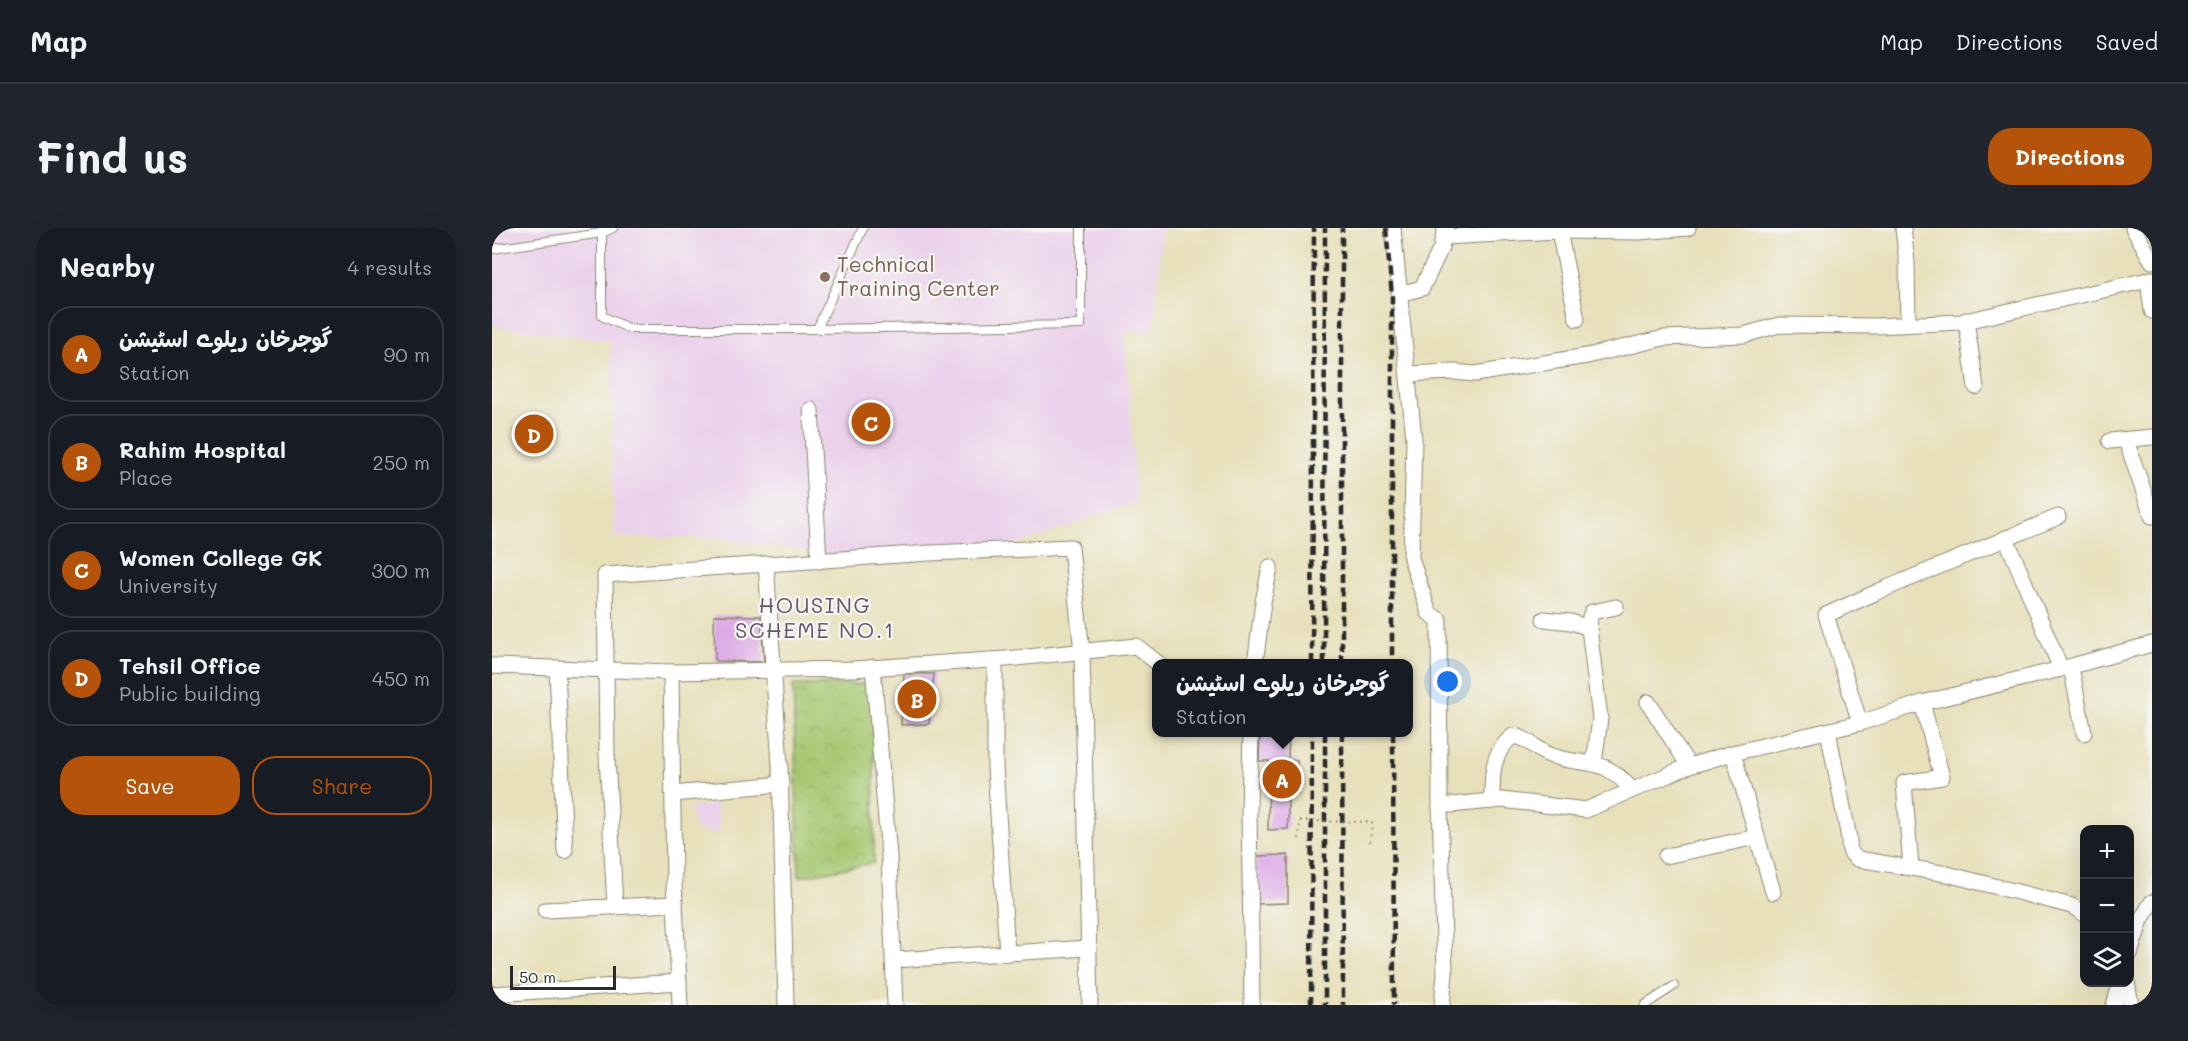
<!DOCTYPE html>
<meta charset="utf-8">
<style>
body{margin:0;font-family:Mali,"Playpen Sans Arabic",sans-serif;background:#20242c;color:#f1f3f6}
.controls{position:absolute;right:18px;bottom:18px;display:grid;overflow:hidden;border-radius:12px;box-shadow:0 6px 24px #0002}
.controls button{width:54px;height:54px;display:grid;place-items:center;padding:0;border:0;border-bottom:2px solid #363941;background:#171b24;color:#f1f3f6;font:30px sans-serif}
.scale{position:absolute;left:18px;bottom:15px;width:106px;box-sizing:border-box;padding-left:6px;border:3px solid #2b2b2b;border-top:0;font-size:16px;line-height:21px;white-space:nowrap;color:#2b2b2b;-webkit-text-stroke:4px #f6f6f2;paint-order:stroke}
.you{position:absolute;left:956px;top:454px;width:21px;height:21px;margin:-15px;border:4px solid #fff;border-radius:50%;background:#1a73e8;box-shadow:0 0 0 9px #1a73e833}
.badge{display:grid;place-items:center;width:39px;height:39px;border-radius:50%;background:#b45309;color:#fff;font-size:20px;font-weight:700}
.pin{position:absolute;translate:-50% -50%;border:3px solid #fff;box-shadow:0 2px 6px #0006}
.popup{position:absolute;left:660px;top:431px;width:261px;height:78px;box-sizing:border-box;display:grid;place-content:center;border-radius:12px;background:#171b24;filter:drop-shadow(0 2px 4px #0005);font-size:20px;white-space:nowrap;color:#9ea1a6}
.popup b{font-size:22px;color:#f1f3f6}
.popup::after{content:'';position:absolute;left:50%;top:100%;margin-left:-12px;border:12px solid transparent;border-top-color:#171b24}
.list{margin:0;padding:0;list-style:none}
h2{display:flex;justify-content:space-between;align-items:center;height:78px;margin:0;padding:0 24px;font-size:26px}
h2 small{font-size:20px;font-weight:400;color:#9ea1a6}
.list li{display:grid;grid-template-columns:39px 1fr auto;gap:18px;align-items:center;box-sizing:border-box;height:96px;margin:0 12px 12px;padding:0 12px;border:2px solid #363941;border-radius:24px}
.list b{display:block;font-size:22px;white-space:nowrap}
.list p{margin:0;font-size:20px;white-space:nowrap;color:#9ea1a6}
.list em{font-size:20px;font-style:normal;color:#9ea1a6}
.actions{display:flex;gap:12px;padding:18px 24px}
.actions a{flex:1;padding:14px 0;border:2px solid #b45309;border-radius:24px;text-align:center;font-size:21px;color:#b45309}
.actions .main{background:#b45309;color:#fff}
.icon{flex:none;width:33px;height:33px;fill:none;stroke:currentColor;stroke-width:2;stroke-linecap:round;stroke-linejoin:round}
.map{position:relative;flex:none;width:1660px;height:777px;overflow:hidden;border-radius:24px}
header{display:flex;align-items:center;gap:36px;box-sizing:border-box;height:84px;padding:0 30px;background:#171b24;border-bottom:2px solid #363941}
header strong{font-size:28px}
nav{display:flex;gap:33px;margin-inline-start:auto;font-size:21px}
.intro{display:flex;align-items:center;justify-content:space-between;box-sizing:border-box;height:144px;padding:0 36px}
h1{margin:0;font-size:42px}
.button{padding:15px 27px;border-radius:24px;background:#b45309;color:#fff;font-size:21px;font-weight:700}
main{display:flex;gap:36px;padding:0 36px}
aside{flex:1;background:#171b24;border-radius:24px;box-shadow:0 6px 24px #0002}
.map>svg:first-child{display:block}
</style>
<header>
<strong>Map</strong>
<nav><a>Map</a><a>Directions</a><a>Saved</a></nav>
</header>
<div class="intro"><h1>Find us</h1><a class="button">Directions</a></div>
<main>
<aside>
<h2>Nearby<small>4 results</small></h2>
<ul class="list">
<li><span class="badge">A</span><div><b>گوجرخان ریلوے اسٹیشن</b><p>Station</p></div><em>90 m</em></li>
<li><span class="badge">B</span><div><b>Rahim Hospital</b><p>Place</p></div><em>250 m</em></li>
<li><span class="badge">C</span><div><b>Women College GK</b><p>University</p></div><em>300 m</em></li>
<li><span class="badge">D</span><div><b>Tehsil Office</b><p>Public building</p></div><em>450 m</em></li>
</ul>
<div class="actions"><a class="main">Save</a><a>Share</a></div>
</aside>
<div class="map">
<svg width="1660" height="777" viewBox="0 0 1660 777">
<defs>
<pattern id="park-crowns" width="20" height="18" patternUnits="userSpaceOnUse" patternTransform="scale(1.5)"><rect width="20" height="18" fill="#a6c770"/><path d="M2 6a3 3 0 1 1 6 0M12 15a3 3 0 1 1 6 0" fill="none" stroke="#8fab61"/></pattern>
</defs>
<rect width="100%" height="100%" fill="#f6f6f2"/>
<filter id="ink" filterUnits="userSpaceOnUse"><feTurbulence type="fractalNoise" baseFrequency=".0167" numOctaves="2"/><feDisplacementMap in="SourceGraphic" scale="12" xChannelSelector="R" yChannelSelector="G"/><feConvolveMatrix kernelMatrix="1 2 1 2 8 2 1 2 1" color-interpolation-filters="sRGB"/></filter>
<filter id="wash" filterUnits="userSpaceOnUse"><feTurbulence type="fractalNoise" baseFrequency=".008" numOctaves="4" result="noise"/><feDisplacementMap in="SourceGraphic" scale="24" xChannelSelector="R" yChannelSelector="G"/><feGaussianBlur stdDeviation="1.35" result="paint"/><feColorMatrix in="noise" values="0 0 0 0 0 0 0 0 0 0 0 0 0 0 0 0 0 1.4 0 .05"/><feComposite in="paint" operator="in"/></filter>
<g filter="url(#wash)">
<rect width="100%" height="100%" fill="#e7e0ba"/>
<g fill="#ebd1eb">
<path d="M0,0h670l-8,102h-29l11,172 -135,48 -142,8 -145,-20 -100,-1 -3,-195 -119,-16z"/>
<path d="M224,576l4,29 -24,-3 -7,-22z"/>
</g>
<path fill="url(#park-crowns)" stroke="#68794e" stroke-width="1.5" d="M382,456v179l-75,14 -6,-192z"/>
<g id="blocks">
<g fill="#dca7e7">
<path d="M222,387l47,1 3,46 -49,-1z"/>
<path d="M412,446h30l-5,50 -28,1z"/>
<path d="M768,504h29l-1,28h9l1,34h-10v35l-20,1 1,-69h-10z"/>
<path d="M796,627v48l-32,1v-48z"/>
</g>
</g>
</g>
<g filter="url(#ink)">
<use href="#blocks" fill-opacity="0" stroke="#898672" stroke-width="1.5"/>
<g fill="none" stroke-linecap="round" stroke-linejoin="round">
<defs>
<g id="service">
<path d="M110,0v88l28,13h187l264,-4v-97"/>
<path d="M0,21l110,-16 11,-5"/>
<path d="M325,101l46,-101"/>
<path d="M1153,777l29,-19"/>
</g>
<g id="minor">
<path d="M901,0l21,211 -3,119 18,55 10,7 1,186 5,168 -3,31"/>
<path d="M1411,0l4,34 1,62"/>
<path d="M1641,0l19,33"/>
<path d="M1067,3l18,88"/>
<path d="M952,9l115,-6 80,1 49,-4"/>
<path d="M1660,51l-4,1 4,31"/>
<path d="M907,66l23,-6 19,-40 4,-20"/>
<path d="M1474,92l10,67"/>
<path d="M916,146l45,-2 22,2 112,-18 77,-18 80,-3 35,-10 97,1 85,-4 187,-42"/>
<path d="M319,182l8,151"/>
<path d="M1634,212l26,76"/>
<path d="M1618,213l42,-4"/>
<path d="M1514,310l55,131"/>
<path d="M274,336l14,201 6,240"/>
<path d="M1052,391l27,3 18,6 11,91 -6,44"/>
<path d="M1097,400l1,-11 2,-5 24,-5"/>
<path d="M503,432v107l12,186"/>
<path d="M763,436l8,-62 7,-35"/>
<path d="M0,438l179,6 182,-3 153,-10 130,-13 23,18"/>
<path d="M381,439l16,189 6,149"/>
<path d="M1579,439l13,66"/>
<path d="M65,440l8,183"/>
<path d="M179,444l3,211 6,122"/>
<path d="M1156,474l41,64"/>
<path d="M1368,495l-34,-108 51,-23 181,-75"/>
<path d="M1336,503l21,107c0,10 0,16 9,21l89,15 125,32 12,8"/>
<path d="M759,504l-2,78 3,195"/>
<path d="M1241,525l40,139"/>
<path d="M181,566l108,-10"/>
<path d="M1000,573c0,-26 -1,-48 21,-65 15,1 22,14 36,19 37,13 53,-1 83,35"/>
<path d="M948,578l62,-6 84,10 103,-44 44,-13 127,-30 62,-20 139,-34 91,-25"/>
<path d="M1174,628l91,-19"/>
<path d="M1419,639l-7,-84 38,-6 -20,-74"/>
<path d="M123,679l-8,-152 -2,-180 325,-22 141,-6 11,105 8,353"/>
<path d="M53,682l130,-6"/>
<path d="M1638,726l11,-34 11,-18"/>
<path d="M402,732l195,-12"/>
<path d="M1635,754l4,23"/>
<path d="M0,766l187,-12"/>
<path d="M1622,777l7,-23"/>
</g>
</defs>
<use href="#service" stroke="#898672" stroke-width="10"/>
<use href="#minor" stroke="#898672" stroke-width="17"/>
<g stroke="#898672" stroke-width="2" stroke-dasharray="1.5 4.5" stroke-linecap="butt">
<path d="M807,611l1,-18"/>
<path d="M878,614l2,-20"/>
</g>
<use href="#service" stroke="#fff" stroke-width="8"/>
<use href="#minor" stroke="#fff" stroke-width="15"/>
<g stroke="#2b2b2b" stroke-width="4.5" stroke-dasharray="9 4.5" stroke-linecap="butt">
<path d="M894,0l6,68v368"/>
<path d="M820,436l2,-436"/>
<path d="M832,436l1,-436"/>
<path d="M850,436v-436"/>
<path d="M833,504v273"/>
<path d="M850,504l1,273"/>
<path d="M901,504l1,273"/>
<path d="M819,777l1,-273"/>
</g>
<path stroke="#898672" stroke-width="2" stroke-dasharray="1.5 4.5" stroke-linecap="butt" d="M808,593l72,1"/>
</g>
</g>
<circle fill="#8d6e63" stroke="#f6f6f2" stroke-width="2" cx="333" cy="49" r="6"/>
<g text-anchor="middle" stroke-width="4.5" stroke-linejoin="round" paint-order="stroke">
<g font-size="21" fill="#785e54" stroke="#f6f6f2" text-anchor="start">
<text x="345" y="44">Technical<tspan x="345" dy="24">Training Center</tspan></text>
</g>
<g font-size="22" letter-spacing="1.5" fill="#69566d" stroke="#f6f6f2">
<text x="323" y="385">HOUSING<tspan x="323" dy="25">SCHEME NO.1</tspan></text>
</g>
</g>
</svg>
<div class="controls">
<button>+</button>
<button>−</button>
<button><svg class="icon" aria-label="layers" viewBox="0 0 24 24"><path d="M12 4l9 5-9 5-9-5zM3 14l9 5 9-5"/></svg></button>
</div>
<div class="scale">50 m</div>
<div class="you"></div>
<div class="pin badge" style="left:790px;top:551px">A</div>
<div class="popup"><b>گوجرخان ریلوے اسٹیشن</b>Station</div>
<div class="pin badge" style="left:425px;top:471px">B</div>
<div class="pin badge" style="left:379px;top:194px">C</div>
<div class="pin badge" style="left:42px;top:206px">D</div>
</div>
</main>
